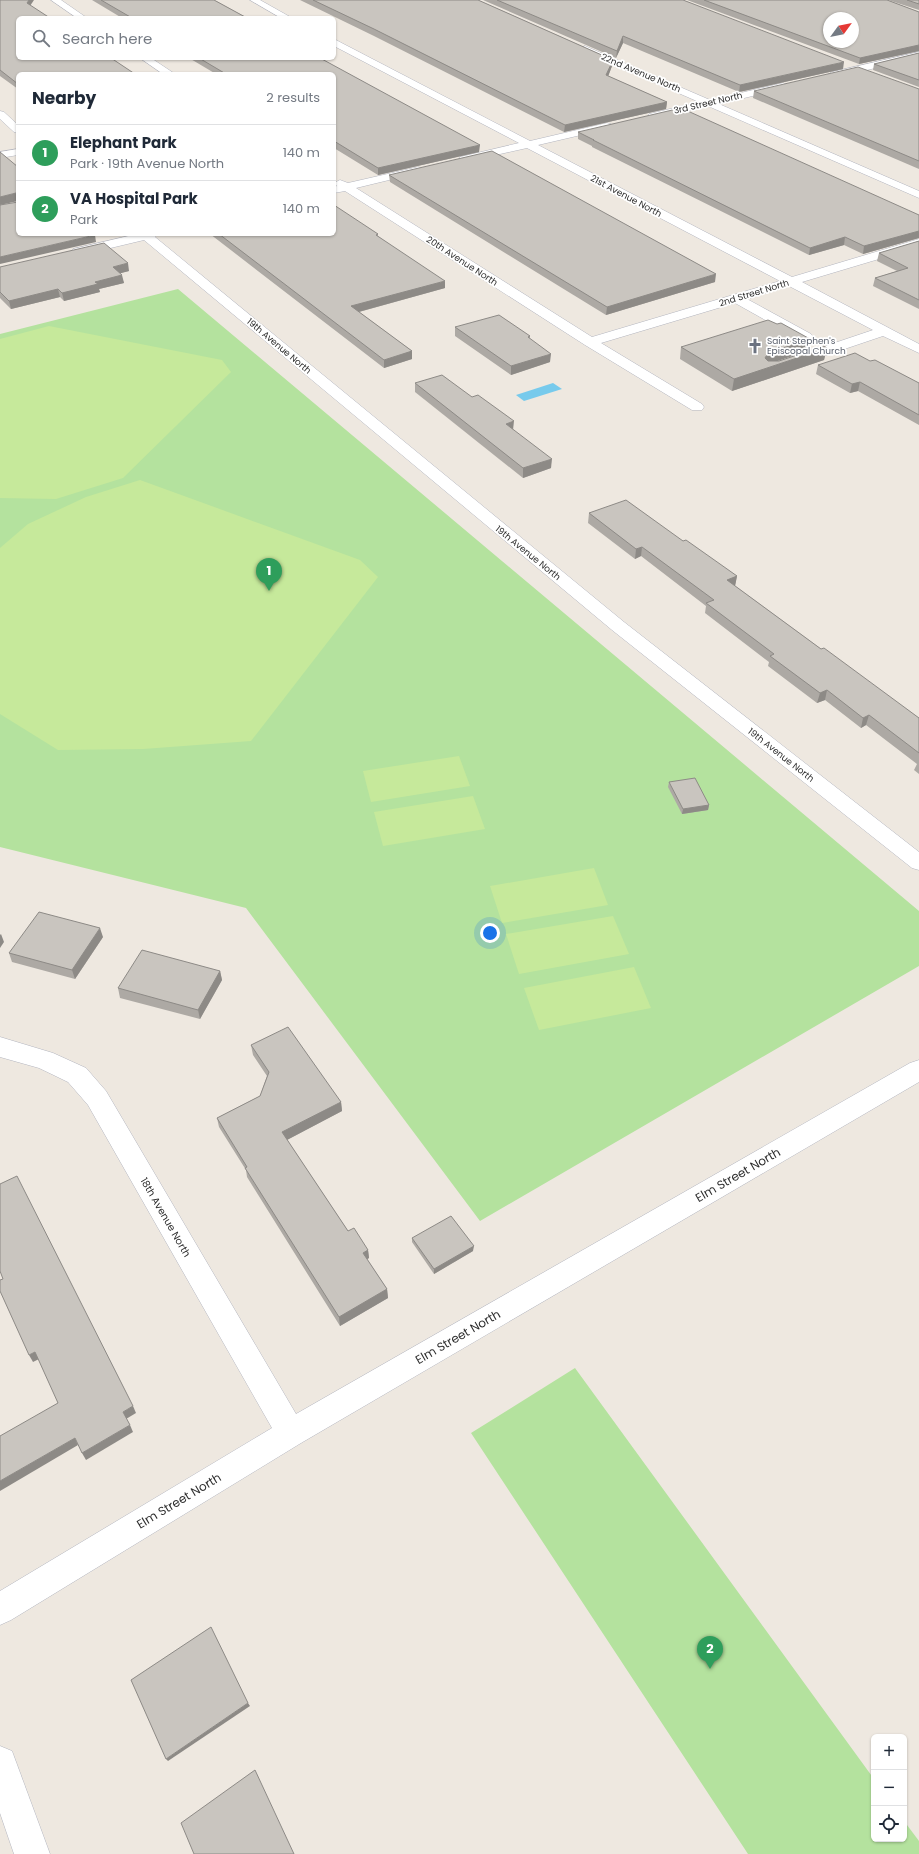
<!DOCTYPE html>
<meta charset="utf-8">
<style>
body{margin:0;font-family:Poppins,sans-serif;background:#f6f6f7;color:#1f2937}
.controls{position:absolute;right:12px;bottom:12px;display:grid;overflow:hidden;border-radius:6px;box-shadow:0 1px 3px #0004}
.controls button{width:36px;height:36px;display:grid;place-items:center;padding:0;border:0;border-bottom:1px solid #e0e1e3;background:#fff;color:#1f2937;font:20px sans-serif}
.compass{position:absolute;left:823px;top:12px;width:36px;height:36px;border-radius:50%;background:#fff;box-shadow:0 1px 3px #0004;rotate:57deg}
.you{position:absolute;left:490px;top:933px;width:14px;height:14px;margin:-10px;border:3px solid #fff;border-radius:50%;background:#1a73e8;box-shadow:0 0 0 6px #1a73e833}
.badge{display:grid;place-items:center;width:26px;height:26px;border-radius:50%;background:#4662f5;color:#fff;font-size:13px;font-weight:700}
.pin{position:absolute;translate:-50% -33px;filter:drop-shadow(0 1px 2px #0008)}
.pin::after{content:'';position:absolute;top:21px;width:14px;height:12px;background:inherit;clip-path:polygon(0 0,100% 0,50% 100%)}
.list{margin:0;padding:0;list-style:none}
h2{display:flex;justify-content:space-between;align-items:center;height:52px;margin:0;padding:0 16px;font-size:17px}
h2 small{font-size:13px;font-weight:400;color:#747a83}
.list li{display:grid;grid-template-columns:26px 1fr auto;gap:12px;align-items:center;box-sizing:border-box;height:56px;padding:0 16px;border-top:1px solid #e0e1e3}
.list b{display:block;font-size:15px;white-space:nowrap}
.list p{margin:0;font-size:13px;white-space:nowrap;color:#747a83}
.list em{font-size:13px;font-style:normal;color:#747a83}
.icon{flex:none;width:22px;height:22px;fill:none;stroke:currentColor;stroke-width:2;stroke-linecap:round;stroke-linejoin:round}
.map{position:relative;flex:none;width:919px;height:1854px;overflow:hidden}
.search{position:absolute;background:#fff;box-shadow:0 1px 3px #0004;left:16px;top:16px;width:320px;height:44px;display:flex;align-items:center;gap:10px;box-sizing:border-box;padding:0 14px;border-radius:6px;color:#747a83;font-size:15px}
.panel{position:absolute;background:#fff;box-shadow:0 1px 3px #0004;left:16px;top:72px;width:320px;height:164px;border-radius:6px}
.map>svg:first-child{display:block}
</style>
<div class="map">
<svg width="919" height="1854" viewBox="0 0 919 1854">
<rect width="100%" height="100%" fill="#eee8e0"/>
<g fill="#b4e29e">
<path d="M178,289l741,622v55l-439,255 -234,-313 -246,-61v-513z"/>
<path d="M575,1368l299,411v60h30v-18l15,20v13h-171l-277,-421z"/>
</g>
<g fill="#c6e99b">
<path d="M49,326l173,34 9,12 -108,106 -67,21 -56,-1v-159z"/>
<path d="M140,480l220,80 18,17 -127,164 -108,8 -85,1 -58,-36v-166l28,-24 58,-27z"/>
<path d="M459,756l11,30 -99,16 -8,-31z"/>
<path d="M473,796l12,33 -102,17 -9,-34z"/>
<path d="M594,868l14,37 -106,18 -12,-37z"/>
<path d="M613,916l16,38 -110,20 -13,-40z"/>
<path d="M634,967l17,41 -112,22 -15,-42z"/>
</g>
<path fill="#77caec" d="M553,383l9,6 -38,12 -8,-6z"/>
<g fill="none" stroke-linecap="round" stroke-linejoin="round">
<defs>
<g id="minor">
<path d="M51,0h10l26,18h-10z"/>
<path d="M250,0h10l32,18h-11z"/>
<path d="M334,39l196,102 77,-18 4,1 1,2 -1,2 -73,17 254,132 127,-38v8l-117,35 117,62v9l-36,-17 -80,27h-10l-2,-3 2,-3 80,-27 -84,-44 -42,13 64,35 2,3 -2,3h-10l-66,-37 -134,40 101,61 2,3 -2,3h-10l-107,-65 -240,-154 -11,2v-6l3,-1 -3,-3 6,-3 8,3 70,-16 4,1 1,2 -1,2 -66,16 236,149 188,-56 -253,-133 -63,14 -4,-1 -1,-2 1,-2 59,-14 -185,-97z"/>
<path d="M585,46l125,54 73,-17 3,1 2,2 -2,2 -67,16 200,87v7l-211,-92 -55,13 -4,-1 -1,-2 1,-2 50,-12 -117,-51 -2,-2z"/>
<path d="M919,52v6l-87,20 -5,-3 5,-3z"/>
<path d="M140,58h11l24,16h-12z"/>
<path d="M0,111l4,1 14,13v8l-4,-1 -14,-13z"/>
<path d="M18,149v6l-18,3v-6z"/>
<path d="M137,234h21l-3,3 469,385 295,230v18l-7,-2 -300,-238 -468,-390 -67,16 -6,-4 2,-3z"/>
<path d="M0,1037l53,16 33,15 20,23 190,323 614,-351 9,-3v22l-618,361 -290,177 -11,5v-34l272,-163 -184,-323 -20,-23 -29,-14 -39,-11z"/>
<path d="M0,1746l12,5 38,103h-36l-14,-41z"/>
</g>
</defs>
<use href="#minor" stroke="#b3b5bf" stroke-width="1"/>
<use href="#minor" fill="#fff" fill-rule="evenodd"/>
</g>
<g fill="#ada9a4">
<path d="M0,0l30,5 -12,69v15l-18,-13z"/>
<path d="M92,0h122l33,18h-125z"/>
<path d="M300,0h178l135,60 -1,6 -4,10 59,26 -1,7 -102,23 -190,-96z"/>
<path d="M483,0h200l160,69 -104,23 -116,-49 -7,15z"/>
<path d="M687,0h200l32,12v39l-60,13z"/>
<path d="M888,0h31v10z"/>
<path d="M919,53v34l-46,-17 1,-6z"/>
<path d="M189,58h131l159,94 -101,23 -44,-27v-74h-118z"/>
<path d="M919,89v80l-166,-71 1,-7z"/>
<path d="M578,132l341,83v23l-56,16 -19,-9 -35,10 -217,-108v-1l-14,-7z"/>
<path d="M389,175l326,107 -109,33 -216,-133z"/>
<path d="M210,234h168v2l67,52 -86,24 53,39v8l-28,9z"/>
<path d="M919,241v68l-46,-23 2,-8 22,-7 -20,-10 2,-8z"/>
<path d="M0,267l129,4 -9,2 4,10 -25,6 1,3 -36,9 -4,-4 -49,12 -11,-11z"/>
<path d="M455,327l75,9v3l20,23 -39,13 -56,-39z"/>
<path d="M681,347l126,4 -32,10h4l48,-13 -3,12 -92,31 -52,-32z"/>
<path d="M870,361l49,22v42l-61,-34 -8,2 -34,-19 2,-9z"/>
<path d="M415,383l98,47 38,38 -28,10 -108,-86z"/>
<path d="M589,513l94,28 54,35 -2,10 86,63 98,69v56l-5,-4 3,-6 -51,-39 -5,3 -36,-28 -8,3 -49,-37 1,-4 -64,-49 1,-7 -65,-50 -6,3 -47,-36z"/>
<path d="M669,782l40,23 -1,5 -26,4 -14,-27z"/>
<path d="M103,937l-28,42 -63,-17 -3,-9z"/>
<path d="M220,971l2,9 -22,39 -80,-21 -2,-10z"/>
<path d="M251,1045l90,57 1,9 -55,29 61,91 20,19 1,8 -2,1 20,30 1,9 -48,28 -93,-149 -1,-7 -27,-43 -2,-9 43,-22 7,-20 -14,-21z"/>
<path d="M412,1238l61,13 -39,23 -22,-32z"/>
</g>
<g fill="#8d8a86">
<path d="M29,0h5l-6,9 -1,-6z"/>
<path d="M623,36v7l-7,15 1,-7z"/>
<path d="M919,45v6l-60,13 1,-6z"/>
<path d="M613,60l-1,6 -6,16v-7z"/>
<path d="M844,62l-1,7 -104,23 1,-7z"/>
<path d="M667,102l-1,7 -102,23 1,-7z"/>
<path d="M480,145l-1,7 -101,23v-7z"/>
<path d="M16,193l2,8 -18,4v-8z"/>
<path d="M919,231v7l-56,16 1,-8z"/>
<path d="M95,235l1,7 -96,22v-7z"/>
<path d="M845,237l-1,8 -35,10 1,-7z"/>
<path d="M128,263l1,8 -15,4 -1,-8z"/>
<path d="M716,274l-1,8 -109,33 1,-8z"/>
<path d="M122,275l2,8 -25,6 1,3 -36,9 -2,-8 33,-11z"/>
<path d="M445,281v7l-94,26v-8z"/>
<path d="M58,289l2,8 -49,12 -2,-8z"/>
<path d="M810,339l-3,12 -41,14 61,-17 -3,12 -92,31 2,-12 31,-21 3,-5z"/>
<path d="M412,351v8l-28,9v-8z"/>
<path d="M551,354l-1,8 -39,13v-9z"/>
<path d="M860,382l-2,9 -8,2 2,-9z"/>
<path d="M514,421l-1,9 -7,-6z"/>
<path d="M552,459l-1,9 -28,10v-10z"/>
<path d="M642,547l-1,9 -6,3 1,-10z"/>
<path d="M737,576l-2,10 -8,-6z"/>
<path d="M827,690l-2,10 -8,3 3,-10z"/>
<path d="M869,715l-3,10 -5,3 2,-10z"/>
<path d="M709,805l-1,5 -26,4 1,-5z"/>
<path d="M100,928l3,9 -28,42 -3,-9z"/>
<path d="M1,934l3,8 -4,6v-13z"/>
<path d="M220,971l2,9 -22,39 -2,-9z"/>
<path d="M341,1102l1,9 -59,31 -1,-10z"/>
<path d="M474,1246l-1,5 -39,23v-5z"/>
<path d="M368,1250l1,8 -5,3 -1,-8z"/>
<path d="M387,1289l1,9 -48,28 -1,-9z"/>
<path d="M35,1352l4,7 -6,3 -4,-7z"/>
<path d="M133,1406l3,7 -10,6 -3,-7z"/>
<path d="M130,1425l3,7 -47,28 -4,-7z"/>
<path d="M75,1438l3,7 -78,46v-10z"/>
<path d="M248,1703l2,3 -82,55 -2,-2z"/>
</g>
<g fill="#c9c5bf" stroke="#8d8a86" fill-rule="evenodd">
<path d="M0,0h29l-2,3 23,15h-32v40h93l24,16h-117v10l-18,-14z"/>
<path d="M101,0h113l33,18h-115z"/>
<path d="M313,0h165l135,60 -7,15 61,27 -102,23 -191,-96z"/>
<path d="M497,0h186l161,62 -104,23 -117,-49 -6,15z"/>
<path d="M704,0h183l32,12v33l-59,13zM829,18h24v24h-24z"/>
<path d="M907,0h12v4z"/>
<path d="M919,53v27l-45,-16z"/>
<path d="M199,58h121l160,87 -102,23 -44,-27v-67h-108z"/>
<path d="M858,67l61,22v72l-165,-70z"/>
<path d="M681,108l238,107v16l-55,15 -19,-9 -35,11 -217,-108h1l-16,-8z"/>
<path d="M492,151l224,123 -109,33 -218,-132z"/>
<path d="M0,152l18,15v67h76l1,1 -95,22v-52l18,-3v-7l-2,-2 -16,4z"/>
<path d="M334,205l44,29 -2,1 69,46 -94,25 61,45 -28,9 -165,-126h115z"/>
<path d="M919,241v59l-44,-22 33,-10 -29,-15z"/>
<path d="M104,243l24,20 -15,4 9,8 -27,7 3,2 -36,9 -4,-4 -49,12 -9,-9v-25z"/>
<path d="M499,315l31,21 -2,1 23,17 -40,12 -56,-39z"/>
<path d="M768,320l9,4 4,-1 29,16 -42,14 -3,5 3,3h11l45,-15 3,2 -93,31 -53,-32z"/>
<path d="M855,353l15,8 5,-1 44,23v32l-59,-33 -8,2 -34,-19z"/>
<path d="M442,375l30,22 6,-2 36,26 -8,3 46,35 -29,9 -108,-85z"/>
<path d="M626,500l57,41 3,-1 51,36 -10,4 94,69 3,-1 95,70v35l-50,-38 -6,3 -36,-28 -7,3 -50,-37 4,-2 -68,-51 8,-3 -72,-53 -6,2 -47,-36z"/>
<path d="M695,778l14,27 -26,4 -14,-27z"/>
<path d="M39,912l61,16 -28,42 -63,-17z"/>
<path d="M142,950l78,21 -22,39 -80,-22z"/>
<path d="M288,1027l53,75 -59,30 66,99 6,-3 14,22 -5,3 24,36 -48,28 -94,-149 2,-1 -30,-49 43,-22 9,-24 -18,-27z"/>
<path d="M17,1176l116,230 -10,6 7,13 -48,28 -7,-15 -75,43v-45l58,-33 -23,-51 -6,3 -29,-64v-11l3,-1 -3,-8v-87z"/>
<path d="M451,1216l23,30 -40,23 -22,-31z"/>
<path d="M211,1627l37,76 -82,56 -35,-79z"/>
<path d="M255,1770l39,84h-100l-13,-31z"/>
</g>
<defs>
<symbol id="church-bare" viewBox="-9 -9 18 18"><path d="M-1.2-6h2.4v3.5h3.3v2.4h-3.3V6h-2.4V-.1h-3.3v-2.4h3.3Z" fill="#6b7280" stroke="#fff" stroke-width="2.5" paint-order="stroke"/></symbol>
</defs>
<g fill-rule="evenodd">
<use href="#church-bare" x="744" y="335" width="22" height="22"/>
</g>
<g text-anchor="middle" stroke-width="3.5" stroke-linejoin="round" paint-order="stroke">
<g font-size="9" fill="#2d2d2d" stroke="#fff">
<text transform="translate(641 73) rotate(23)" y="3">22nd Avenue North</text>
<text transform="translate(708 103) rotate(-13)" y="3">3rd Street North</text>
<text transform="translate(626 196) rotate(28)" y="3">21st Avenue North</text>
<text transform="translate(462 261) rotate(33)" y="3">20th Avenue North</text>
<text transform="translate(754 293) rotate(-17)" y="3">2nd Street North</text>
<text transform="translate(279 346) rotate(40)" y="3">19th Avenue North</text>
<text transform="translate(528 553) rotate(39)" y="3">19th Avenue North</text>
<text transform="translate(781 755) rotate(38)" y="3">19th Avenue North</text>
</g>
<g font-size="9" fill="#5b616d" stroke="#fff" text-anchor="start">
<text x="767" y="344">Saint Stephen's<tspan x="767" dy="10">Episcopal Church</tspan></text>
</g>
<g font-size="10" fill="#2d2d2d" stroke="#fff">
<text transform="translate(166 1217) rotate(60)" y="4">18th Avenue North</text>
</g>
<g font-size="12" fill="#2d2d2d" stroke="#fff">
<text transform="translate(738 1175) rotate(-30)" y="4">Elm Street North</text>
<text transform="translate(458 1337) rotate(-30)" y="4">Elm Street North</text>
<text transform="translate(179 1501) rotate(-31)" y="4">Elm Street North</text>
</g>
</g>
</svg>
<div class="controls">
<button>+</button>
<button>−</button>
<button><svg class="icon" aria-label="locate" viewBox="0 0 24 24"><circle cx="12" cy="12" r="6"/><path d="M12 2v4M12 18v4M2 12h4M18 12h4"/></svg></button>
</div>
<svg class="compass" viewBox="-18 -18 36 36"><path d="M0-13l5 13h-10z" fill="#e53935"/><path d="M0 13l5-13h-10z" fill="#747a83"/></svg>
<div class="you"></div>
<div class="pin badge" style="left:269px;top:591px;background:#2e9e5b">1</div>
<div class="pin badge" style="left:710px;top:1669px;background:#2e9e5b">2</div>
<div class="search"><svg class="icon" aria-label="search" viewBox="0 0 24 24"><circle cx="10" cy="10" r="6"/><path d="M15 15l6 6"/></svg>Search here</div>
<section class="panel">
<h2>Nearby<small>2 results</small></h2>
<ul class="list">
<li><span class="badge" style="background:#2e9e5b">1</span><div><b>Elephant Park</b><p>Park · 19th Avenue North</p></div><em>140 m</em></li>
<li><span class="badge" style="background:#2e9e5b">2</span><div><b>VA Hospital Park</b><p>Park</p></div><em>140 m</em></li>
</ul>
</section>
</div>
